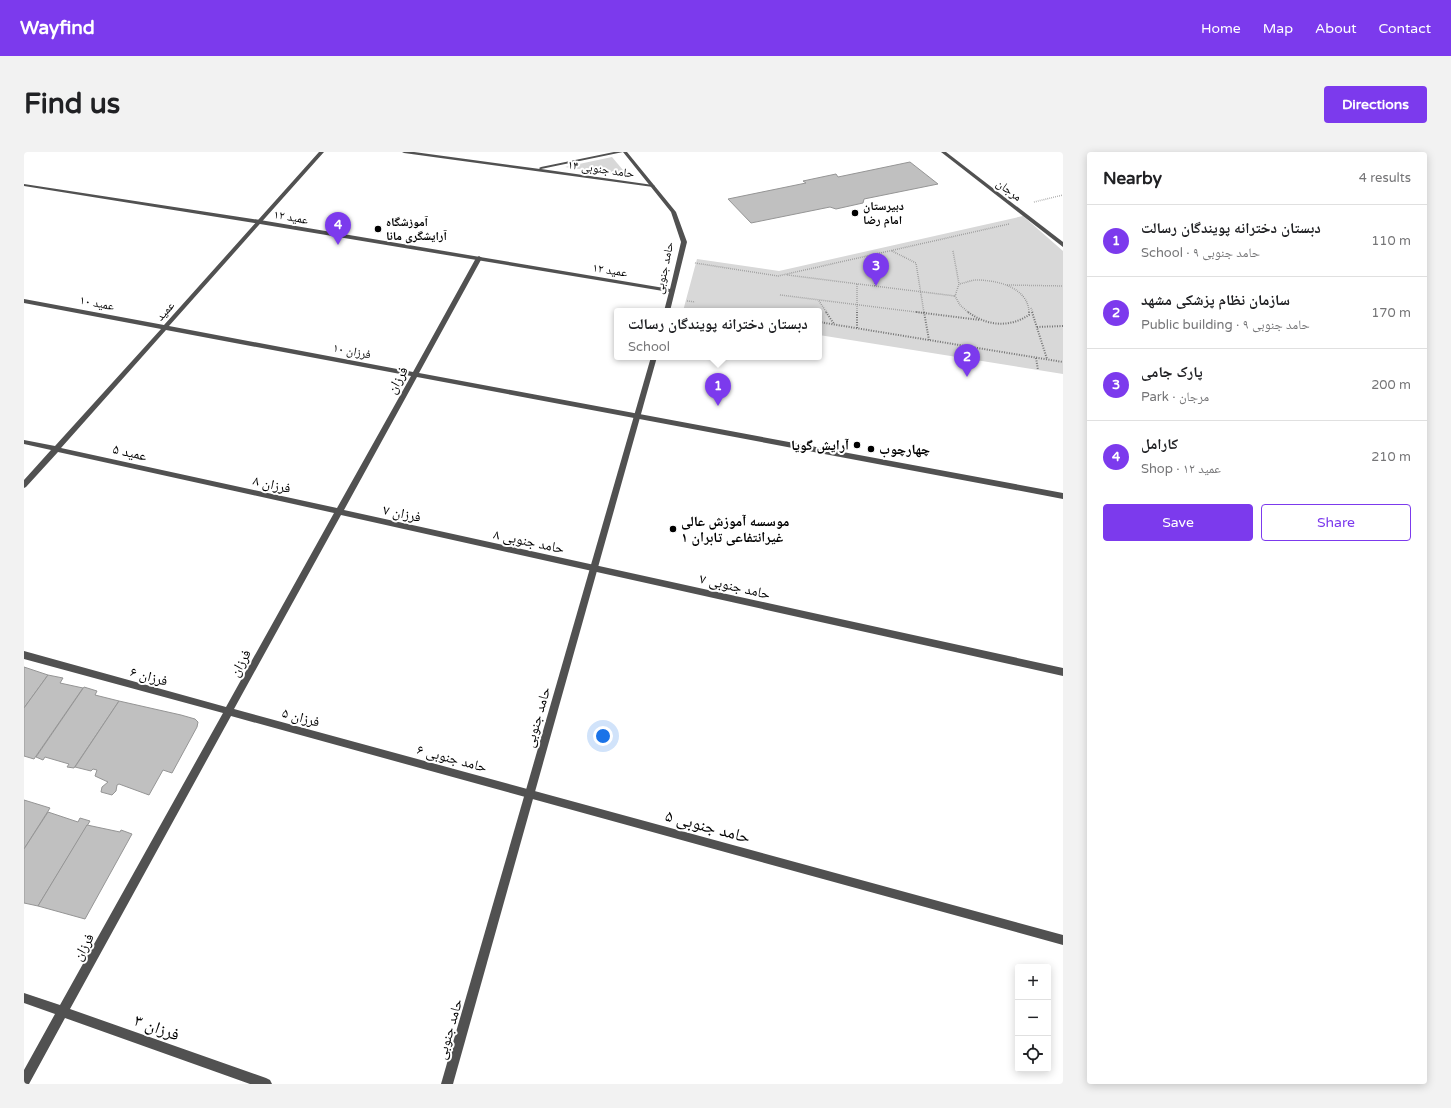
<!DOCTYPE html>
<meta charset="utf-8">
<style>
body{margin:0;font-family:"Varela Round","Noto Naskh Arabic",sans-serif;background:#f2f2f2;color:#202124}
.controls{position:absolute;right:12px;bottom:12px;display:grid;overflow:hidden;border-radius:4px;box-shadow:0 2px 10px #0003}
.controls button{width:36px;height:36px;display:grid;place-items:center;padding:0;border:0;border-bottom:1px solid #e0e0e0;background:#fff;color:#202124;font:20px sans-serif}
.you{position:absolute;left:579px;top:584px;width:14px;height:14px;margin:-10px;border:3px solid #fff;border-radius:50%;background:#1a73e8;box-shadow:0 0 0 6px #1a73e833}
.badge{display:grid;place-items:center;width:26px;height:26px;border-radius:50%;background:#7c3aed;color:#fff;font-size:13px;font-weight:700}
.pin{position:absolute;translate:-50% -33px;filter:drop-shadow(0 1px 2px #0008)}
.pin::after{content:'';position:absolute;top:21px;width:14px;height:12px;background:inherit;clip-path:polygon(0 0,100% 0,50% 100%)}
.popup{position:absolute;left:590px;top:156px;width:208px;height:52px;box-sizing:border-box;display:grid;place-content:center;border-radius:4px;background:#fff;filter:drop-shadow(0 1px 3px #0005);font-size:13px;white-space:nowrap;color:#757577}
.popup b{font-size:15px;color:#202124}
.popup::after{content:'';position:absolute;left:50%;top:100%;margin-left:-8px;border:8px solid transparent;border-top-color:#fff}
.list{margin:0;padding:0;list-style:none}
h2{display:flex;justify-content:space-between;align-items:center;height:52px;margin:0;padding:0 16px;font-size:17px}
h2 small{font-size:13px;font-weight:400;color:#757577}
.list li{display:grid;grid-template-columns:26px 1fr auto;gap:12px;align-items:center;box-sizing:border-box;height:72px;padding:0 16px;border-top:1px solid #e0e0e0}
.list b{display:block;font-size:15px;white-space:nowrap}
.list p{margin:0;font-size:13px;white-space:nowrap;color:#757577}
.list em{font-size:13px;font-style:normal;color:#757577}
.actions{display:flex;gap:8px;padding:12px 16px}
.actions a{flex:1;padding:9px 0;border:1px solid #7c3aed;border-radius:4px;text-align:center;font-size:14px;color:#7c3aed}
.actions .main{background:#7c3aed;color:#fff}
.icon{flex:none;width:22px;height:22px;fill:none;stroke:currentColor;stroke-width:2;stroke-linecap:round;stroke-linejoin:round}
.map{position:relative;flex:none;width:1039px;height:932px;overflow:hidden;border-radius:4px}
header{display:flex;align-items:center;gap:24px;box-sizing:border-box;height:56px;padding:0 20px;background:#7c3aed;color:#fff}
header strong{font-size:19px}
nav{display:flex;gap:22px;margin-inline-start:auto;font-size:14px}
.intro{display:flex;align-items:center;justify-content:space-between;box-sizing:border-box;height:96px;padding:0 24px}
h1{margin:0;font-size:28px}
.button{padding:10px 18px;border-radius:4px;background:#7c3aed;color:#fff;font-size:14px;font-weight:700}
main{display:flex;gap:24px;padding:0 24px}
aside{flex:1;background:#fff;border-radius:4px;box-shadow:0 2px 10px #0003}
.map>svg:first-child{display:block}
</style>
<header>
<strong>Wayfind</strong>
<nav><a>Home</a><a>Map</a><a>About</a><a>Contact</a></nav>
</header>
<div class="intro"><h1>Find us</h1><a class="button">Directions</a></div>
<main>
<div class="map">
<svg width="1039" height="932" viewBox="0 0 1039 932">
<rect width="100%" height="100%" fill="#fff"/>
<g fill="#d8d8d8">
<path d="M588,5l16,19 -63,-9z"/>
<path d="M999,64l40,35v123l-244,-39v-24h-136l14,-52 82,12z"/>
</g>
<g fill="#c0c0c0" stroke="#959595">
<path d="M886,10l28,22 -74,15 -1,4 -27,6 -6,-2 -79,16 -23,-24 78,-16 -3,-2 33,-7 2,3z"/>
<path d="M0,515l24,8 -24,33z"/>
<path d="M24,523l15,3 -3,5 23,5 -49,71 -10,-3v-48z"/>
<path d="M60,535l13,4 -2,4 24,6 -43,64 -2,3 -7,-1 2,-3 -24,-7 -2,3 -7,-3z"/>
<path d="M95,549l62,14 14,4 3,3 -1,5 -25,46 -9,-3 -14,25 -30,-11 -2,1 -1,6 -4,4 -11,-3 1,-5 6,-5 -13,-6 2,-6 -4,-1 -2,2 -16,-4z"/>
<path d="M0,648l26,8 -26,41z"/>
<path d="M24,660l30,10 2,-4 10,3 -52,85 -14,-3v-54z"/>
<path d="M63,673l33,7 1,-2 11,4 -47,85 -47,-13z"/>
</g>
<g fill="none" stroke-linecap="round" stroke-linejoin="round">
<g stroke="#737373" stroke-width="1.5" stroke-dasharray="0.5 1.5" stroke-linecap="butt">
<path d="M1010,50l29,-7"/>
<path d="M868,99l24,12 8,50"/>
<path d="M929,99l6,33"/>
<path d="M849,103l2,31"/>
<path d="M671,111l83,13 231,-52"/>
<path d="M763,123l168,21"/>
<path d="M833,132v29"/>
<path d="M983,133l56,1"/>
<path d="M756,143l144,18"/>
<path d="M663,149l8,1"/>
<path d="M795,149l8,12"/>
<path d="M1007,156l2,5"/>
<path d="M945,161l-9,-8 -5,-9 4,-12c6,-1 12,-4 18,-4 21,0 52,8 52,33"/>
</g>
<g stroke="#737373" stroke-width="2" stroke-dasharray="1 1.5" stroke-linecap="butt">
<path d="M802,160l8,12"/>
<path d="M833,160v17"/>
<path d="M892,160l64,8"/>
<path d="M900,160l5,28"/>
<path d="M944,160c19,14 41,16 61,3v-3"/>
<path d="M1008,160l15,47"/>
<path d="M795,170l244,40"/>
<path d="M1013,175l26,-1"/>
<path d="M1012,206l2,12"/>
</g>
<g fill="#515151" fill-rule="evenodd">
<path d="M295,0h5l-155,174 244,46 63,-114 3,-2 3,2 -63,115 644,120v6l-646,-122 -73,133 719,158v8l-722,-161 -107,194 829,226v10l-832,-229 -161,293 196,69 4,2 2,4h-22l-185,-66 -36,66h-5v-14l31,-56 -31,-11v-10l36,12 163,-292 -199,-54v-8l202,56 108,-194 -276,-61 -32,35 -2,1v-8l27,-30 -27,-6v-4l31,6 106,-117 -137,-26v-4l140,26zM142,178l245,46 -74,132 -276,-60z"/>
<path d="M378,0h12l126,17 -1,-1 2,-1 73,-15h9l-82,17 112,16 2,1 -2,1 -249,-34z"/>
<path d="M917,0h5l117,90v5z"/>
</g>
<g fill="#515151" fill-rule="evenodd">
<path d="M599,0h4l49,60 11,30 -17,69h-6l5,-19 -409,-68 -236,-38v-2l236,36 410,69 11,-47 -10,-30z"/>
<path d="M627,205h6l-204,727h-12z"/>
</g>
</g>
<g fill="#000" stroke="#fff" stroke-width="1.5">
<circle cx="831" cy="61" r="4"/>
<circle cx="354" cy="77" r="4"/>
<circle cx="833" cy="293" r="4"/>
<circle cx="847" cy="297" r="4"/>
<circle cx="649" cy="377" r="4"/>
</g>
<g text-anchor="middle" stroke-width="4" stroke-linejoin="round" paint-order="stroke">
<g font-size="12" fill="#000" stroke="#fff">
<text transform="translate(577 17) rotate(8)" y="4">حامد جنوبی ۱۴</text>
<text transform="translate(985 38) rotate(37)" y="4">مرجان</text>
<text transform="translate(267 65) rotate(10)" y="4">عمید ۱۲</text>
<text transform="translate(640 116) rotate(-78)" y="4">حامد جنوبی</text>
<text transform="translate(586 118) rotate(9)" y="4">عمید ۱۲</text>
<text transform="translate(73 151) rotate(11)" y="4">عمید ۱۰</text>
<text transform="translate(141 159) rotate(-48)" y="4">عمید</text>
<text transform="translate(328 199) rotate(11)" y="4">فرزان ۱۰</text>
</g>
<g font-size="12" font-weight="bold" fill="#000" stroke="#fff" text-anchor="start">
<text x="839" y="58">دبیرستان<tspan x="839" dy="14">امام رضا</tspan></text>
<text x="362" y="74">آموزشگاه<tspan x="362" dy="14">آرایشگری مانا</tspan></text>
</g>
<g font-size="14" fill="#000" stroke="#fff">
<text transform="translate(373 228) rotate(-61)" y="5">فرزان</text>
<text transform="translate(106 300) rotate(13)" y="5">عمید ۵</text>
<text transform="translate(248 332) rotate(13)" y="5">فرزان ۸</text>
<text transform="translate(378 361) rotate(12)" y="5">فرزان ۷</text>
<text transform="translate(505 389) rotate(12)" y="5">حامد جنوبی ۸</text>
<text transform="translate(711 434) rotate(13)" y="5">حامد جنوبی ۷</text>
<text transform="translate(216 511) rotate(-61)" y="5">فرزان</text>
<text transform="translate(125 524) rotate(15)" y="5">فرزان ۶</text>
<text transform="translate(277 565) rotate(15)" y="5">فرزان ۵</text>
<text transform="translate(513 565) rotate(-74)" y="5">حامد جنوبی</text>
<text transform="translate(428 606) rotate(15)" y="5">حامد جنوبی ۶</text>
<text transform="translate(59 795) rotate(-61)" y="5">فرزان</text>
<text transform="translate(425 877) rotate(-74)" y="5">حامد جنوبی</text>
</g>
<g font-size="14" font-weight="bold" fill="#000" stroke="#fff" text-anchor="start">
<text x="825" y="298" text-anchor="end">آرایش گویا</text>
<text x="855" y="302">چهارچوب</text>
<text x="657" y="374">موسسه آموزش عالی<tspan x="657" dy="16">غیرانتفاعی تابران ۱</tspan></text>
</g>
<g font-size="17" fill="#000" stroke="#fff">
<text transform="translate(684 674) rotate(15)" y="6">حامد جنوبی ۵</text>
<text transform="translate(133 875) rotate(20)" y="6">فرزان ۳</text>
</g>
</g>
</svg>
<div class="controls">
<button>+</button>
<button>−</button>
<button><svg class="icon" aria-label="locate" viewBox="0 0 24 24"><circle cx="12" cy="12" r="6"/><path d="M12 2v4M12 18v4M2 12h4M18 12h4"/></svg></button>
</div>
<div class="you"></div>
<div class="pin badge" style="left:694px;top:254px">1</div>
<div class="popup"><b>دبستان دخترانه پویندگان رسالت</b>School</div>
<div class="pin badge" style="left:943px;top:225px">2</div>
<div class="pin badge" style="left:852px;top:134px">3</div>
<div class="pin badge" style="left:314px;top:93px">4</div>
</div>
<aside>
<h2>Nearby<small>4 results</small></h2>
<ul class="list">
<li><span class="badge">1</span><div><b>دبستان دخترانه پویندگان رسالت</b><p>School · حامد جنوبی ۹</p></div><em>110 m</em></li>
<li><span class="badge">2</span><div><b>سازمان نظام پزشکی مشهد</b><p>Public building · حامد جنوبی ۹</p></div><em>170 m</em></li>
<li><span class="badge">3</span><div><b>پارک جامی</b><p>Park · مرجان</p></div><em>200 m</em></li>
<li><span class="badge">4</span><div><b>کارامل</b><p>Shop · عمید ۱۲</p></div><em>210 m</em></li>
</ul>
<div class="actions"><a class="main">Save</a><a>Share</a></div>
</aside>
</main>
